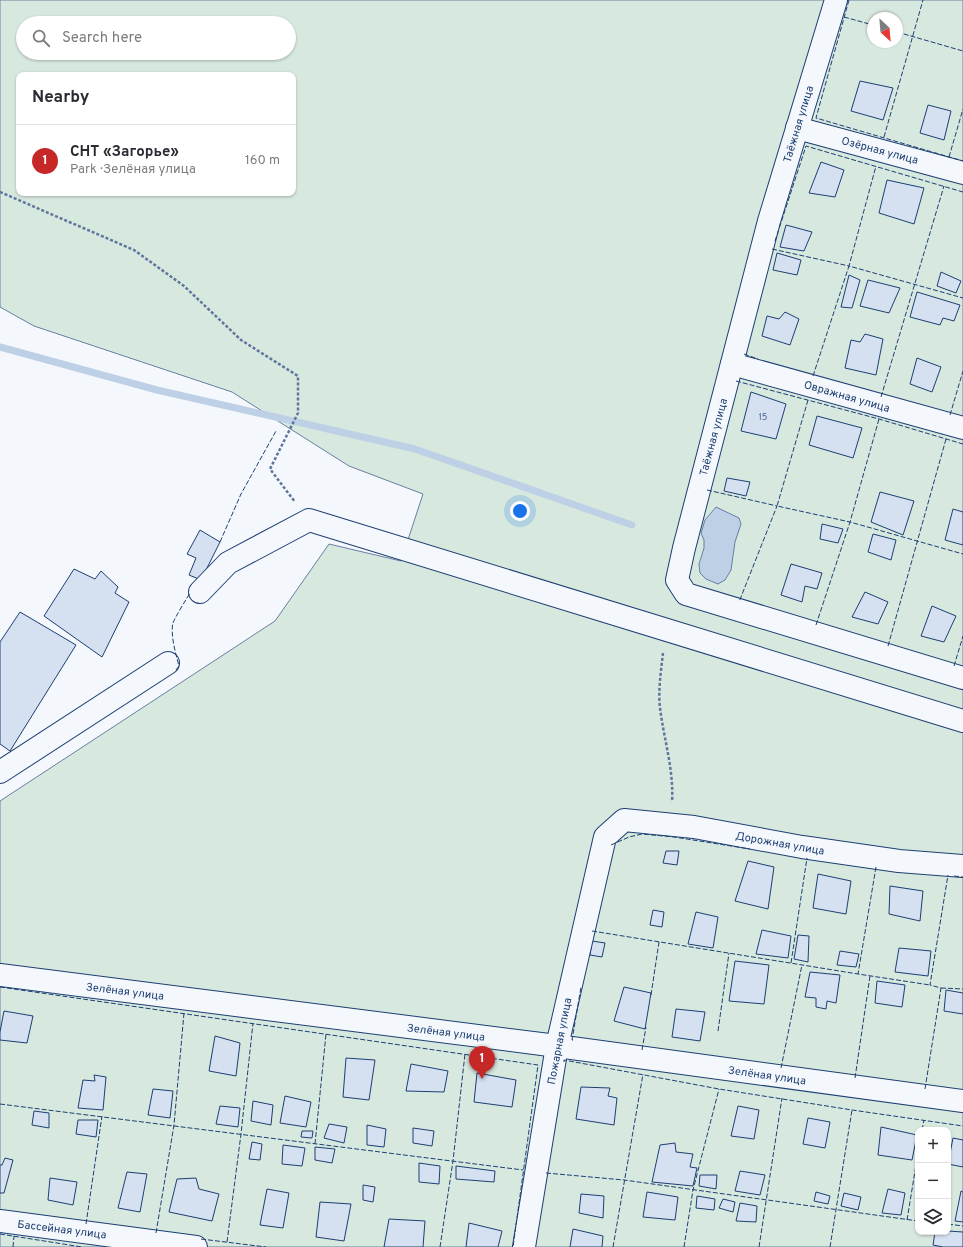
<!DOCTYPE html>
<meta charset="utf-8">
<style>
body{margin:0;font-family:Overpass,sans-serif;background:#f7f7f7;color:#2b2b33}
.controls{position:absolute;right:12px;bottom:12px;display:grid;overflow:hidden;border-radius:8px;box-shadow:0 1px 3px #0004}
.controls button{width:36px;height:36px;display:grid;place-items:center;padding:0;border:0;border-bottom:1px solid #e1e1e2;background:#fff;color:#2b2b33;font:20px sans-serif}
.compass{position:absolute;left:867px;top:12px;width:36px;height:36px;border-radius:50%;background:#fff;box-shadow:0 1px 3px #0004;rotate:154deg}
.you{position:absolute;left:520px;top:511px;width:14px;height:14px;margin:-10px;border:3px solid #fff;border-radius:50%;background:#1a73e8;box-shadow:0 0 0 6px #1a73e833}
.badge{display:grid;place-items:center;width:26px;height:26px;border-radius:50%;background:#c62828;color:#fff;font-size:13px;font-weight:700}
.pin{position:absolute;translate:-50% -33px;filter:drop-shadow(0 1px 2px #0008)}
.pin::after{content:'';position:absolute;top:21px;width:14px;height:12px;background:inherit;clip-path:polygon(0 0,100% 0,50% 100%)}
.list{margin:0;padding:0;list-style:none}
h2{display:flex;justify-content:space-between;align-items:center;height:52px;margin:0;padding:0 16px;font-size:17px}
h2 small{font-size:13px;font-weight:400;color:#7c7c81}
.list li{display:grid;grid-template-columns:26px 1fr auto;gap:12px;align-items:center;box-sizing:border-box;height:72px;padding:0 16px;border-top:1px solid #e1e1e2}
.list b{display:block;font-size:15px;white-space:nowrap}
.list p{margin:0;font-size:13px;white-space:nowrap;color:#7c7c81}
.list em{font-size:13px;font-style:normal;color:#7c7c81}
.icon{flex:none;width:22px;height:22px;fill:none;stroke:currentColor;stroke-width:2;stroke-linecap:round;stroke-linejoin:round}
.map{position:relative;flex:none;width:963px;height:1247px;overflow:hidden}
.search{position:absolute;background:#fff;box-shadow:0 1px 3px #0004;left:16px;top:16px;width:280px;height:44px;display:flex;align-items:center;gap:10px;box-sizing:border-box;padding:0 14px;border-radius:22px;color:#7c7c81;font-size:15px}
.panel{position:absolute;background:#fff;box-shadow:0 1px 3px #0004;left:16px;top:72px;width:280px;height:124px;border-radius:8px}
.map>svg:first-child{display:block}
</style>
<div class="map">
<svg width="963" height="1247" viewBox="0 0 963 1247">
<rect width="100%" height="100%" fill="#f4f7fb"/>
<path fill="#d7e8df" stroke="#687fa3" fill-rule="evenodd" d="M0,0h963v1247h-963v-446l275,-180 54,-77 72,17 22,-67 -74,-28 -117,-74 -198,-66 -34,-19zM873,18h24v24h-24zM23,23h266v30h-266zM19,75h274v118h-274zM918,1130h30v102h-30z"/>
<path fill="#bed0e5" stroke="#687fa3" d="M716,507l23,11 2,6 -6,18 -4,28 -6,10 -7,4 -12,-5 -6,-6 -1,-9 5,-16v-8l-3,-7 4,-13z"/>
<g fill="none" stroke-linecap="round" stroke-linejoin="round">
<path stroke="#bed0e5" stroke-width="7" d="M0,347l157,43 258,59 217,76"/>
</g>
<g fill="#d5e0f0" stroke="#1d3f73">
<path d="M860,81l33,7 -10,32 -32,-9z"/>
<path d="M928,105l23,6 -7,29 -24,-7z"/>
<path d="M821,162l23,8 -9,27 -26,-4z"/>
<path d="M887,180l37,8 -10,36 -35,-11z"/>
<path d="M786,225l26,7 -8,19 -24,-4z"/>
<path d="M777,253l24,7 -4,15 -24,-5z"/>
<path d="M941,272l20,9 -5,12 -19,-7z"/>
<path d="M849,275l11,5 -8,28 -11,-1z"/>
<path d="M868,280l32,8 -11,25 -29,-7z"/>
<path d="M917,292l43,13 -6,16 -11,-3 -3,7 -30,-8z"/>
<path d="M785,312l14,7 -9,26 -28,-9 5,-20 12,3z"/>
<path d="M865,334l18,5 -7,36 -31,-7 6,-28 9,2z"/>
<path d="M917,358l24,9 -9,25 -22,-8z"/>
<path d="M751,392l35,12 -10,35 -35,-8z"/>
<path d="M817,416l45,12 -9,30 -44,-13z"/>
<path d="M727,478l23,4 -4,14 -22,-5z"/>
<path d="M880,492l34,9 -11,34 -32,-13z"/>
<path d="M953,509l10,3v33l-18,-5z"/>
<path d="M822,524l21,5 -5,14 -18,-4z"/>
<path d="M200,530l20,12 -19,38 -12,-5 7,-17 -9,-4z"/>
<path d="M873,534l23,6 -5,20 -23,-8z"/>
<path d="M791,564l31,9 -5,16 -12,-3 -3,16 -21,-7z"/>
<path d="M74,569l21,10 6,-8 17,16 -3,6 14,9 -27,55 -58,-41z"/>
<path d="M865,592l23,10 -10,22 -26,-7z"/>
<path d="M932,606l24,10 -12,26 -23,-6z"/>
<path d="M20,612l56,33 -66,106 -10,-7v-102z"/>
<path d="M666,851h13l-2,14 -14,-2z"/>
<path d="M748,861l26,6 -6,42 -33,-8z"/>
<path d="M818,874l33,7 -5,33 -33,-6z"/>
<path d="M890,886l33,5 -3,30 -31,-7z"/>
<path d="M653,910l11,2 -2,15 -12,-2z"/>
<path d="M696,912l22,5 -5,31 -25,-4z"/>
<path d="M762,930l29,6 -3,22 -32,-4z"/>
<path d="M798,935l11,1 -1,26 -14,-3z"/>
<path d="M592,941l13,2 -3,14 -12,-2z"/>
<path d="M899,948l32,3 -3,25 -33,-4z"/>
<path d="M840,951l19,3 -3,13 -19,-2z"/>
<path d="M735,961l34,4 -5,39 -35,-3z"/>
<path d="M810,972l30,3 -4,28 -9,-2 -1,8 -10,-2v-9l-11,-1z"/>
<path d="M877,981l28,4 -3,22 -27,-4z"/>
<path d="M624,987l27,6 -6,36 -31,-8z"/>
<path d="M946,990l17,3v21l-19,-3z"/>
<path d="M676,1009l29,3 -5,29 -28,-4z"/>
<path d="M4,1011l29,5 -6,27 -27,-3v-8z"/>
<path d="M215,1036l25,7 -4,33 -27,-5z"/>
<path d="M346,1058l29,2 -6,40 -26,-3z"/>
<path d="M411,1064l37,7 -4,21 -38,-1z"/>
<path d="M477,1073l39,7 -4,27 -38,-5z"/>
<path d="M94,1075l12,2 -3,33 -25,-2 5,-28 12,1z"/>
<path d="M581,1087l29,1 -2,8 9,2 -3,27 -38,-6z"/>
<path d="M153,1089l20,2 -3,27 -22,-3z"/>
<path d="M285,1096l26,6 -5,25 -26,-4z"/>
<path d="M253,1101l20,4 -2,20 -20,-4z"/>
<path d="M220,1106l20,2 -2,19 -22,-3z"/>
<path d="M738,1106l21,4 -5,29 -23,-3z"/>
<path d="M34,1111l15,2v15l-17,-3z"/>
<path d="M808,1118l22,4 -5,26 -22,-4z"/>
<path d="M78,1120h20l-2,17 -20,-3z"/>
<path d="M329,1124l18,3 -3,16 -20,-5z"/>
<path d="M367,1125l19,4 -2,18 -17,-2z"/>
<path d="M881,1127l36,8 -5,25 -34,-5z"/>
<path d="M413,1128l21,3 -2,15 -19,-3z"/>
<path d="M302,1131h11l-1,7 -11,-1z"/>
<path d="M953,1138l10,2v27l-15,-3z"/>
<path d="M252,1142l10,2 -2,16 -11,-1z"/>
<path d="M675,1143l1,9 17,2 -3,13 7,1 -4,18 -41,-4 8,-37z"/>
<path d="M283,1145l22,3 -3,18 -20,-2z"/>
<path d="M315,1147l20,2 -3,14 -17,-3z"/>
<path d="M5,1158l8,2 -9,33h-4v-28h2z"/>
<path d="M419,1163l21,3 -1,18 -20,-2z"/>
<path d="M456,1166l39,5 -1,11 -38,-3z"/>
<path d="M740,1171l25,4 -5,20 -25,-4z"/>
<path d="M127,1172l20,2 -7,38 -22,-4z"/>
<path d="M700,1175h17l-1,14 -17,-3z"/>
<path d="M50,1178l27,4 -4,23 -25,-5z"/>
<path d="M196,1178l3,11 20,5 -7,27 -43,-9 8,-33z"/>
<path d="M363,1185l12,2 -2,15 -10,-2z"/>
<path d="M267,1189l22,4 -6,35 -23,-3z"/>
<path d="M888,1189l17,4 -4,22 -19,-2z"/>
<path d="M961,1191l2,1v30l-8,-1z"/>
<path d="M647,1192l31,5 -3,23 -32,-3z"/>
<path d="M816,1192l14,4 -2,8 -14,-3z"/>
<path d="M844,1193l17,4 -3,13 -17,-4z"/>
<path d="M581,1194l23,2 -1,22 -24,-5z"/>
<path d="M697,1196l18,3 -1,11 -18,-2z"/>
<path d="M723,1199l12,3 -2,10 -14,-4z"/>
<path d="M320,1202l31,2 -7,37 -28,-4z"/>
<path d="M740,1203l17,3 -1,16 -20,-1z"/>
<path d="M389,1219l36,2 -2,26h-39z"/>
<path d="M469,1223l33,8 -4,16h-32z"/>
<path d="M573,1229l30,7 -1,11h-32z"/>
<path d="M948,1231l15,1v15h-20l-10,-2 2,-13z"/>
</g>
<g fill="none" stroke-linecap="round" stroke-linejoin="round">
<defs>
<g id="minor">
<path d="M836,0l-67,221 -85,327 -7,32 9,14 277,84"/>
<path d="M797,128l166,45"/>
<path d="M732,364l231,64"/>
<path d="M200,592l28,-29 81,-43 654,201"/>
<path d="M0,772l168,-109"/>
<path d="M0,975l557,71 406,55"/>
<path d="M0,1221l196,26"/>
<path d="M524,1247l33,-201 48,-209 19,-17 70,7 108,20 97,14 64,5"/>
</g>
</defs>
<use href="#minor" stroke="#1d3f73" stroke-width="24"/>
<g stroke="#5e769c" stroke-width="2.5" stroke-dasharray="3 2" stroke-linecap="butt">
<path d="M0,192l134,58 50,36 57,54 57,36v37l-28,56 25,33"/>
<path d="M663,653c-2,18 -5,37 -3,55 4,32 14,62 12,94"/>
</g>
<use href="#minor" stroke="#f4f7fb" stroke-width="22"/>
<g stroke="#1d3f73" stroke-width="1" stroke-dasharray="5 2" stroke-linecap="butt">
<path d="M849,0l-33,118 147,43"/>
<path d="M844,17l29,8"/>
<path d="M897,32l66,19"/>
<path d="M884,137l39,-137"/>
<path d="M949,157l14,-48"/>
<path d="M775,241l31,-95 157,46"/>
<path d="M772,249l77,17 27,-100"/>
<path d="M744,354l14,5"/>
<path d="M813,376l36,-110 114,32"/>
<path d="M736,381l143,38 84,25"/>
<path d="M881,397l63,-211"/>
<path d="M808,400l-31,106 73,16 29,-103"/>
<path d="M950,415l13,-44"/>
<path d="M707,490l70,16 -38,96"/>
<path d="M220,542l21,-48 35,-63"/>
<path d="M816,625l34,-103 113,32"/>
<path d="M888,646l58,-207"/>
<path d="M954,666l9,-30"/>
<path d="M176,670l3,-4c-3,-11 -9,-32 -6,-43 1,-4 14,-25 17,-30"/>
<path d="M611,845l18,-8 13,-3 32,3 76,12"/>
<path d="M876,867l-18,107 72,11"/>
<path d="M954,876l9,1"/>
<path d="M592,931l266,43"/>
<path d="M791,963l16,-105"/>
<path d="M0,987l538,78 -25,182"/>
<path d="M941,988l22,1"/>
<path d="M651,995l8,-53"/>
<path d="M718,1031l11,-78"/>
<path d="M573,1040h-1l9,-53"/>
<path d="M642,1050l4,-23"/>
<path d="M564,1062v-2l155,29 133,21 111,16"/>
<path d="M781,1068l21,-103"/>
<path d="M855,1078l15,-102"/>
<path d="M925,1089l16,-101 -11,-3 18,-110"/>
<path d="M0,1104l523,66"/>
<path d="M922,1130l2,-10"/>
<path d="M315,1144l11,-110"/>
<path d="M546,1173l78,7 294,41"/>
<path d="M907,1220l11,-67"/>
<path d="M86,1224l16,-108"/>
<path d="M948,1224l15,2"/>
<path d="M156,1233l18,-108 10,-112"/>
<path d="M0,1234l82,13"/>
<path d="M201,1239l65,8"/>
<path d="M227,1242l14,-108 12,-111"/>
<path d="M13,1247l1,-11"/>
<path d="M440,1247l13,-86 12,-107"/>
<path d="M613,1247l30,-173"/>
<path d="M684,1247l9,-57 26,-101"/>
<path d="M759,1247l23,-149"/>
<path d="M830,1247l22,-137"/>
</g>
</g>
<g text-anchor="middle" stroke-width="3" stroke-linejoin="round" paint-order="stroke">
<g font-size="9" fill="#4b6792">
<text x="763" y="420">15</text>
</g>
<g font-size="11" fill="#1d3f73" stroke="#f4f7fb">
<text transform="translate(798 124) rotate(-73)" y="4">Таёжная улица</text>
<text transform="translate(880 150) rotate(15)" y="4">Озёрная улица</text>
<text transform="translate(847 396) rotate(16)" y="4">Овражная улица</text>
<text transform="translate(713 437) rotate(-75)" y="4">Таёжная улица</text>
<text transform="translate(780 843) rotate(10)" y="4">Дорожная улица</text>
<text transform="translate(125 991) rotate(7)" y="4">Зелёная улица</text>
<text transform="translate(446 1032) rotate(7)" y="4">Зелёная улица</text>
<text transform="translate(559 1041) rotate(-79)" y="4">Пожарная улица</text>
<text transform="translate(767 1075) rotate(8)" y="4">Зелёная улица</text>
<text transform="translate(62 1229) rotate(7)" y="4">Бассейная улица</text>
</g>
</g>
</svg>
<div class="controls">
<button>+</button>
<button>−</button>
<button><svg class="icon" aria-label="layers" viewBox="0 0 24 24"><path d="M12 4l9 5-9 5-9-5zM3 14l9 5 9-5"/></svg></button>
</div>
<svg class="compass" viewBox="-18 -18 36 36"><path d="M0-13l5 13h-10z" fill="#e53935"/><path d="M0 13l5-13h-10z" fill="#7c7c81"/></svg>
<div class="you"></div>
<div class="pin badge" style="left:482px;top:1079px">1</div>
<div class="search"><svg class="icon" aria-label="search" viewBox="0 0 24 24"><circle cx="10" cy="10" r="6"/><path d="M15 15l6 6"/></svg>Search here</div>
<section class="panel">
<h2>Nearby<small></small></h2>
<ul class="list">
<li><span class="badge">1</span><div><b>СНТ «Загорье»</b><p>Park · Зелёная улица</p></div><em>160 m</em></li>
</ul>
</section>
</div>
